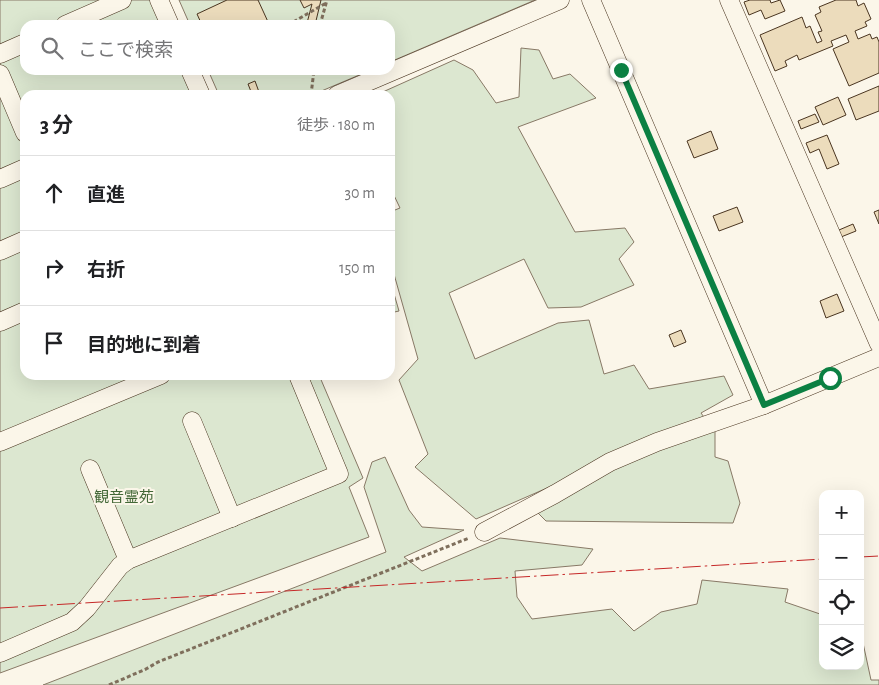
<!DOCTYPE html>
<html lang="ja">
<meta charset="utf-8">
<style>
body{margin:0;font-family:"Alegreya Sans","Noto Sans JP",sans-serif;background:#f2f2f2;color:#202124}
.controls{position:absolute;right:15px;bottom:15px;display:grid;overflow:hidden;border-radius:10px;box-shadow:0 5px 20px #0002}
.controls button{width:45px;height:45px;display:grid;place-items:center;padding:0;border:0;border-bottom:1px solid #e0e0e0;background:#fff;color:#202124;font:25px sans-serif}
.stop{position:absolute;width:15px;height:15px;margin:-11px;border:4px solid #0b8043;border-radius:50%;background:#fff}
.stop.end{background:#0b8043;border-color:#fff;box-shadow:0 1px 5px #0008}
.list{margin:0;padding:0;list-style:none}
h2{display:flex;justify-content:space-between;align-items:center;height:65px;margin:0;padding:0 20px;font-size:21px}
h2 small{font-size:16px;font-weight:400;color:#757577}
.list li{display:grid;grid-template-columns:32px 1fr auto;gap:15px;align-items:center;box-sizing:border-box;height:75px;padding:0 20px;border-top:1px solid #e0e0e0}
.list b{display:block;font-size:19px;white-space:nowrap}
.list em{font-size:16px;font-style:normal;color:#757577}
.icon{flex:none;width:28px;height:28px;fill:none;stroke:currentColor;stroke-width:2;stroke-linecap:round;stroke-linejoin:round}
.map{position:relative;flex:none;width:879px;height:685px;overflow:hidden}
.search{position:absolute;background:#fff;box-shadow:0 5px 20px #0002;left:20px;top:20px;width:375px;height:55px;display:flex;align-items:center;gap:12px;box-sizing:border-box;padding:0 18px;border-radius:15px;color:#757577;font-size:19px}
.panel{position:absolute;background:#fff;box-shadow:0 5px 20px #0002;left:20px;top:90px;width:375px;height:290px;border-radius:15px}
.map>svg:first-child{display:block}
</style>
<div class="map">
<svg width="879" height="685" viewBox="0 0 879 685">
<rect width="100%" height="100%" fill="#fbf6e9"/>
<g fill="#dce7d0" stroke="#887966">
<path d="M0,0h167l11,25h-153v45h172l11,25h-183v280h294l44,103 -14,9 20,50 -369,136z"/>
<path d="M179,0h356l-145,62v-37h-200z"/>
<path d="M521,48l18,2 14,29 17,-5 26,24 -78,29 57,105 50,-4 9,14 -15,17 15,26 -53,22 -33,1 -24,-49 -75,34 26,66 83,-36 31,-3 15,54 30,-9 15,24 75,-13 9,19 -32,18 14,19v25l13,4 12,42 -7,20 -187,-2 -9,-9 33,-34 -94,41 -61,-52 13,-13 -29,-74 19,-21 -28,-99v-48l10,-4 -10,-21v-92h-14l78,-35 19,10 23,33 23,-6z"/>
<path d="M208,70h163l-59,25h-93z"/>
<path d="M390,280l9,31 -9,2z"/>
<path d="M385,457l24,53 13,17 42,3 -60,27 18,14 78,-33 93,11 -11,16 -67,6 2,26 15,22 80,-10 22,22 27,-19 36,-8 5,-24 86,9 -3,13 38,13v51h37v-37l11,51h8v5h-836l343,-133 -22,-65 8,-25z"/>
</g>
<g fill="#ecdcbc" stroke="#4a3520">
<path d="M227,0h31l11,24 -67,1 -5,-11z"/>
<path d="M300,0h21l-6,25 -8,-2 5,-19 -8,4z"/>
<path d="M750,0h20l1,3 9,-3 5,11 -20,8 -4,-9 -12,5 -5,-13z"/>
<path d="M836,0h20l2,6 6,-3 7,16 -6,3 2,4 -12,5 3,8 12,-5 2,5 5,-2 2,5v31l-30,13 -16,-37 16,-7 -3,-7 -15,6 2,5 -34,14 -2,-5 -12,6 2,5 -12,5 -15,-36 42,-18 4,11 4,-2 7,17 5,-2 -4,-9 4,-1 -7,-16 6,-3 -2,-5z"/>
<path d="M255,81l4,11 -7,2 -4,-10z"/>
<path d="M879,86v25l-23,9 -8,-21z"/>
<path d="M838,97l8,18 -23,10 -8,-18z"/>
<path d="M815,114l4,8 -18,7 -3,-8z"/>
<path d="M711,131l7,18 -24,9 -7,-17z"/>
<path d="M827,135l12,29 -12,5 -8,-20 -9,4 -4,-10z"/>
<path d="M737,207l6,15 -24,9 -6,-15z"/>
<path d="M879,210v14l-5,-12z"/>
<path d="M853,224l3,7 -15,6 -2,-7z"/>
<path d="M837,294l7,17 -18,7 -6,-17z"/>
<path d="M681,330l5,12 -12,5 -5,-12z"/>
</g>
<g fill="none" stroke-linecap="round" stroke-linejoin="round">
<defs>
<g id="minor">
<path d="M159,0l11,25"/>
<path d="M591,0l173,405"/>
<path d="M729,0l150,344"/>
<path d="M65,25l57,-25"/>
<path d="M0,54l25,-11"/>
<path d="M190,70l11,25"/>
<path d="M0,74l25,59"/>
<path d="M337,95l223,-95"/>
<path d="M0,179l25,-11"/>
<path d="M0,251l25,-11"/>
<path d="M0,322l25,-11"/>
<path d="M192,421l40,97"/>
<path d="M0,442l161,-67"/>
<path d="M90,469l38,91"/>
<path d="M484,532l71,-38 55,-32 47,-20 107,-37 115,-48"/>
<path d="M0,653l72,-31 15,-14 33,-42 8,-6 211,-86 -41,-99"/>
</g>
</defs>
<use href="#minor" stroke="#4a3520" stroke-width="19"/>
<g stroke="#7f6f5c" stroke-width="3" stroke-dasharray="4 2.5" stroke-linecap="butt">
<path d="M288,25l38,-22"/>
<path d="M320,25l7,-25"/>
<path d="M311,95l3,-25"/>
<path d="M109,685l37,-16 12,-7 311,-124"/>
</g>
<use href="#minor" stroke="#fbf6e9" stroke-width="18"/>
<g stroke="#c62828" stroke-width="1" stroke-dasharray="18 4 2.5 4" stroke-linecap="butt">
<path d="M860,557l19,-1"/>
<path d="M0,608l823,-49"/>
</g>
</g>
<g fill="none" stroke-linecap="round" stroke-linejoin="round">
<path stroke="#0b8043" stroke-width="6" d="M621,70l143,335 66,-27"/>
</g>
<g text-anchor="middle" stroke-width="4" stroke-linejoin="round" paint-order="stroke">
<g font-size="15" fill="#436837" stroke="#fbf6e9">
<text x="124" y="502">観音霊苑</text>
</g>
</g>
</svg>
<div class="controls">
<button>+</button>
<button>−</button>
<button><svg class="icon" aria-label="locate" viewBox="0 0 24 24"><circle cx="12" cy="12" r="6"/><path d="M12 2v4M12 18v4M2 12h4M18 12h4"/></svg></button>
<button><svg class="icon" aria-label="layers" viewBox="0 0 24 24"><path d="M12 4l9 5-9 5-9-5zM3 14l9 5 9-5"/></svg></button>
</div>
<div class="stop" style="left:830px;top:378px"></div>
<div class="stop end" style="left:621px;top:70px"></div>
<div class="search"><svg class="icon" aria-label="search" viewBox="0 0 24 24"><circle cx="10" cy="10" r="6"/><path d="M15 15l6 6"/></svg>ここで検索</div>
<section class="panel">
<h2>3 分<small>徒歩 · 180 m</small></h2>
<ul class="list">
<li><svg class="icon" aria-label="ahead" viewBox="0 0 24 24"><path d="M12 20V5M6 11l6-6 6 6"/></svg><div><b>直進</b></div><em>30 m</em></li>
<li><svg class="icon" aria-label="right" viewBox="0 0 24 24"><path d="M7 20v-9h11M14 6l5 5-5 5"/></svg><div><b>右折</b></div><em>150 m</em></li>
<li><svg class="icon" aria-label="arrive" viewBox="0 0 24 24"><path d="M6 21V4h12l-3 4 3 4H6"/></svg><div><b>目的地に到着</b></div></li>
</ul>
</section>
</div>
